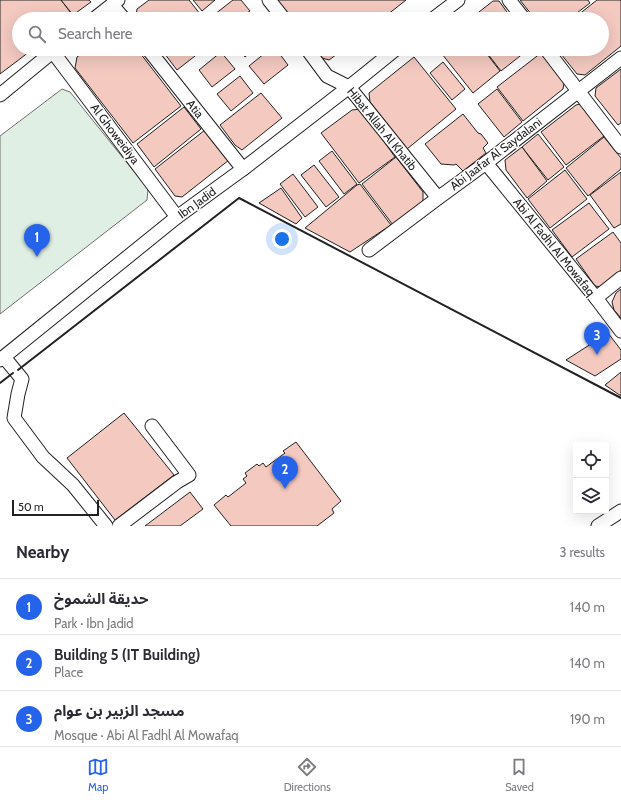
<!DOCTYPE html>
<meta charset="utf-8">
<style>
body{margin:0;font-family:Cabin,"Noto Sans Arabic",sans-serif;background:#f7f7f7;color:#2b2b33}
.controls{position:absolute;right:12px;bottom:12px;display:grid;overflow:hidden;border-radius:4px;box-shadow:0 4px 16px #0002}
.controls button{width:36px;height:36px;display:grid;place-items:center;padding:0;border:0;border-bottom:1px solid #e1e1e2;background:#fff;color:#2b2b33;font:20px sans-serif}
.scale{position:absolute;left:12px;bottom:10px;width:87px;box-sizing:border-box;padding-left:4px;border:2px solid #222;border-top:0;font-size:11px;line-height:14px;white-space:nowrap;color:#222;-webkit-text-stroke:3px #fff;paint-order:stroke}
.you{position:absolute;left:282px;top:239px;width:14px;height:14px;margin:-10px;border:3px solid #fff;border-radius:50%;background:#1a73e8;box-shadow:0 0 0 6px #1a73e833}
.badge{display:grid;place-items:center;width:26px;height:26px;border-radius:50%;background:#2563eb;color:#fff;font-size:13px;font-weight:700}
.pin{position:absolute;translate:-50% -33px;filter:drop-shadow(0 1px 2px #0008)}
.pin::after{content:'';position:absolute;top:21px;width:14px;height:12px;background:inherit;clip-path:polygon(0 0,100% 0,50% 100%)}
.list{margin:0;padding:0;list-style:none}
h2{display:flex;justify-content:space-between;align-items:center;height:52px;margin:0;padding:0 16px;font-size:17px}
h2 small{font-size:13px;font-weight:400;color:#7c7c81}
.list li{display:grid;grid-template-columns:26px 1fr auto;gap:12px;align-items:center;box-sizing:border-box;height:56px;padding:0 16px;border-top:1px solid #e1e1e2}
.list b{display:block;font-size:15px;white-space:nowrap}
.list p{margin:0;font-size:13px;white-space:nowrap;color:#7c7c81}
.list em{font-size:13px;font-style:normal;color:#7c7c81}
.icon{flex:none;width:22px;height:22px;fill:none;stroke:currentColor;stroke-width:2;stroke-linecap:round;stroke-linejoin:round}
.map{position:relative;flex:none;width:621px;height:526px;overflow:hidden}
.search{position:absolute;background:#fff;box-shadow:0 4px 16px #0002;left:12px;right:12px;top:12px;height:44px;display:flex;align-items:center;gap:10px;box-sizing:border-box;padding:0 14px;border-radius:22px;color:#7c7c81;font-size:15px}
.sheet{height:220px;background:#fff}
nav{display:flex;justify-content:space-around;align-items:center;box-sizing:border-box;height:56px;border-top:1px solid #e1e1e2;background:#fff;font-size:11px;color:#7c7c81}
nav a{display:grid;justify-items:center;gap:2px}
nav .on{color:#2563eb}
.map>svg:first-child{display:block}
</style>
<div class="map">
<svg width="621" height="526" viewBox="0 0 621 526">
<rect width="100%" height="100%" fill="#fff"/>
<path fill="#e0efe3" stroke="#6f6f6f" d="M62,89l8,3 78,97 -1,11 -147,114v-178z"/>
<g fill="#f3c9c0" stroke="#222">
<path d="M0,0h61l13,17 -2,2h-53v30h14l-33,25z"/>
<path d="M61,0h28l2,2 -18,13z"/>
<path d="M149,0h40l15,19h-66l-2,-3 1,-7z"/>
<path d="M193,0h22l-13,11z"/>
<path d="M233,0h8l9,11 -11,8h-20l-4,-5z"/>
<path d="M277,0h129l-24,19h-90z"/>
<path d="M520,0h68l2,3 -21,16h-34z"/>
<path d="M597,0h24v46l-36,29 -8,-1 -20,-25h45v-30h-29z"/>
<path d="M493,1h6l13,18h-42z"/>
<path d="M88,49h49l44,57 -48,37 -58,-75 2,-11z"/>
<path d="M161,49h43l-27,21z"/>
<path d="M238,49h16l-9,8z"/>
<path d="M270,49h6l12,16 -24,19 -15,-18z"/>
<path d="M315,49h29l-15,11 -7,-2z"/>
<path d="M438,49h45l17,22 -27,22z"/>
<path d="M484,49h45l-28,22z"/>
<path d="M221,52l14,17 -23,18 -13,-17z"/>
<path d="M541,53l23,30 -1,6 -40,32 -26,-34z"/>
<path d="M414,57l42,52 -49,40 -37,-47 -1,-9z"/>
<path d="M443,62l22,27 -13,11 -22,-27z"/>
<path d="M621,69v54l-3,2 -23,-29 1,-8z"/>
<path d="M240,76l13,17 -22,18 -14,-17z"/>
<path d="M497,89l25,33 -18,15 -26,-33z"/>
<path d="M261,93l21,25 -40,32 -7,-5 -15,-20z"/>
<path d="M580,104l24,32 -38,29 -25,-33 35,-27z"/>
<path d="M184,107l17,22 -47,38 -17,-23z"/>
<path d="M361,109l34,48 -36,26 -38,-50 31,-23z"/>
<path d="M463,114l15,19 3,1 7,9 -5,5 3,5 -23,18 -7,-7 -2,1 -13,-1 -16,-20z"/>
<path d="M205,130l24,30 -47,37 -7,-1 -20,-27z"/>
<path d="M538,134l26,33 -16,13 -26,-33z"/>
<path d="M604,137l17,21v11l-33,27 -22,-28z"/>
<path d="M522,147l25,34 -20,17 -21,-28 -1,-10z"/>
<path d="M332,151l25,33 -13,10 -25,-33z"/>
<path d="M396,157l27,35v10l-30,23 -31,-41z"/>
<path d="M314,165l25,32 -13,10 -25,-32z"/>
<path d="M565,170l22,29 -37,29 -22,-29z"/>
<path d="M621,172v52l-7,4 -24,-33z"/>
<path d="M293,174l25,33 -13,10 -25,-33z"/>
<path d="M360,184l31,41 -41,27 -45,-24 52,-43z"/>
<path d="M281,188l21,30 -6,6 -37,-21z"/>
<path d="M589,203l20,26 -37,28 -20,-27z"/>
<path d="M613,232l8,11v27l-20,17 -6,-1 -19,-27z"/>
<path d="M621,289v29l-7,-8 -2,-8 4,-9z"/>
<path d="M608,333l13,17v9l-26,17 -29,-16z"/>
<path d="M621,372v24l-16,-11z"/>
<path d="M124,413l50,62 -59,45 -48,-62z"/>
<path d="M296,442l45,59 -9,8 2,4 -17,13h-86l-17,-21 12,-10 2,2 18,-14 -3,-4 4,-3 -2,-3 12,-9 2,2 4,-3 3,4 19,-14 -2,-2z"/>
<path d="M190,492l13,17 -23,17h-35z"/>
</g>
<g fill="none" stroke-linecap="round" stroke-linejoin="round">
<defs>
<g id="minor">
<path d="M269,0l15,19"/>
<path d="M509,0l15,19"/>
<path d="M112,5l12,14"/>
<path d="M94,19l24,-19"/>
<path d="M433,19l25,-19"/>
<path d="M148,49l95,120"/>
<path d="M307,49l20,27 22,11 89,111"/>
<path d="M546,49l75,98"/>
<path d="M53,52l124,165"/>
<path d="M0,95l56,-46"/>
<path d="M486,163l110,135 25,33"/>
<path d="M369,250l69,-52 48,-35 135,-105"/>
<path d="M596,298l25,-20"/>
<path d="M4,357l18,22 -4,15 -4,24 29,39 30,28 33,41"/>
<path d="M0,360l177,-143 66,-48 106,-82 47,-38"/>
<path d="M119,526l58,-44 12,-7 -37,-49"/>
<path d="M598,526l23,-15"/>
</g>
</defs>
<use href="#minor" stroke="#222" stroke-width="15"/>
<use href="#minor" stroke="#fff" stroke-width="13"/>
<g stroke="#222" stroke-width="2">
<path d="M18,370l221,-172 382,200"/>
<path d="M0,383l13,-10"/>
</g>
</g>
<g text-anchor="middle" stroke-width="3" stroke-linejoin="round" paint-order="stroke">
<g font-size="12" fill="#222" stroke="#fff">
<text transform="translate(195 109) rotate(52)" y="4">Atia</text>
<text transform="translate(382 129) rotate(51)" y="4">Hibat Allah Al Khatib</text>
<text transform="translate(115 134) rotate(53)" y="4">Al Ghoweidiya</text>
<text transform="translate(496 154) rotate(-37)" y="4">Abi Jaafar Al Saydalani</text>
<text transform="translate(197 203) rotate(-36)" y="4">Ibn Jadid</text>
<text transform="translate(554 247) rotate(51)" y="4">Abi Al Fadhl Al Mowafaq</text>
</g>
</g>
</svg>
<div class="controls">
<button><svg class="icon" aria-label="locate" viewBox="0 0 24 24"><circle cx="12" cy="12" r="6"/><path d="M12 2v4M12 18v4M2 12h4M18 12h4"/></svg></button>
<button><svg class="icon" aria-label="layers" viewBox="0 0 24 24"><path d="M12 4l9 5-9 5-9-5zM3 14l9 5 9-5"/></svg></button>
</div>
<div class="scale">50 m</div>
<div class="you"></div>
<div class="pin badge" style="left:37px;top:257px">1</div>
<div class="pin badge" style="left:285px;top:489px">2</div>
<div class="pin badge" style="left:597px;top:355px">3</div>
<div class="search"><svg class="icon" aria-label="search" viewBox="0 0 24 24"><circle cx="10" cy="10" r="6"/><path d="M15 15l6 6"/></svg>Search here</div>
</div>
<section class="sheet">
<h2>Nearby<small>3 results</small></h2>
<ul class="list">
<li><span class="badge">1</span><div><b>حديقة الشموخ</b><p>Park · Ibn Jadid</p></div><em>140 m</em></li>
<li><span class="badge">2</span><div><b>Building 5 (IT Building)</b><p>Place</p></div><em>140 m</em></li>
<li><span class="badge">3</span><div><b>مسجد الزبير بن عوام</b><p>Mosque · Abi Al Fadhl Al Mowafaq</p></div><em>190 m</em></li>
</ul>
</section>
<nav>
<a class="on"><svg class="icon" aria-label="map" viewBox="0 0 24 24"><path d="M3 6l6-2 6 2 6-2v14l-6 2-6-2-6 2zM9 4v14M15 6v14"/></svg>Map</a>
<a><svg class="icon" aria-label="directions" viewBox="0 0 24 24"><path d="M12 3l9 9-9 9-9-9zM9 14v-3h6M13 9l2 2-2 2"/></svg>Directions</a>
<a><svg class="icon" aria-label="saved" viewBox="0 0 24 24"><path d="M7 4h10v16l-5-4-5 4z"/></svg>Saved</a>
</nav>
